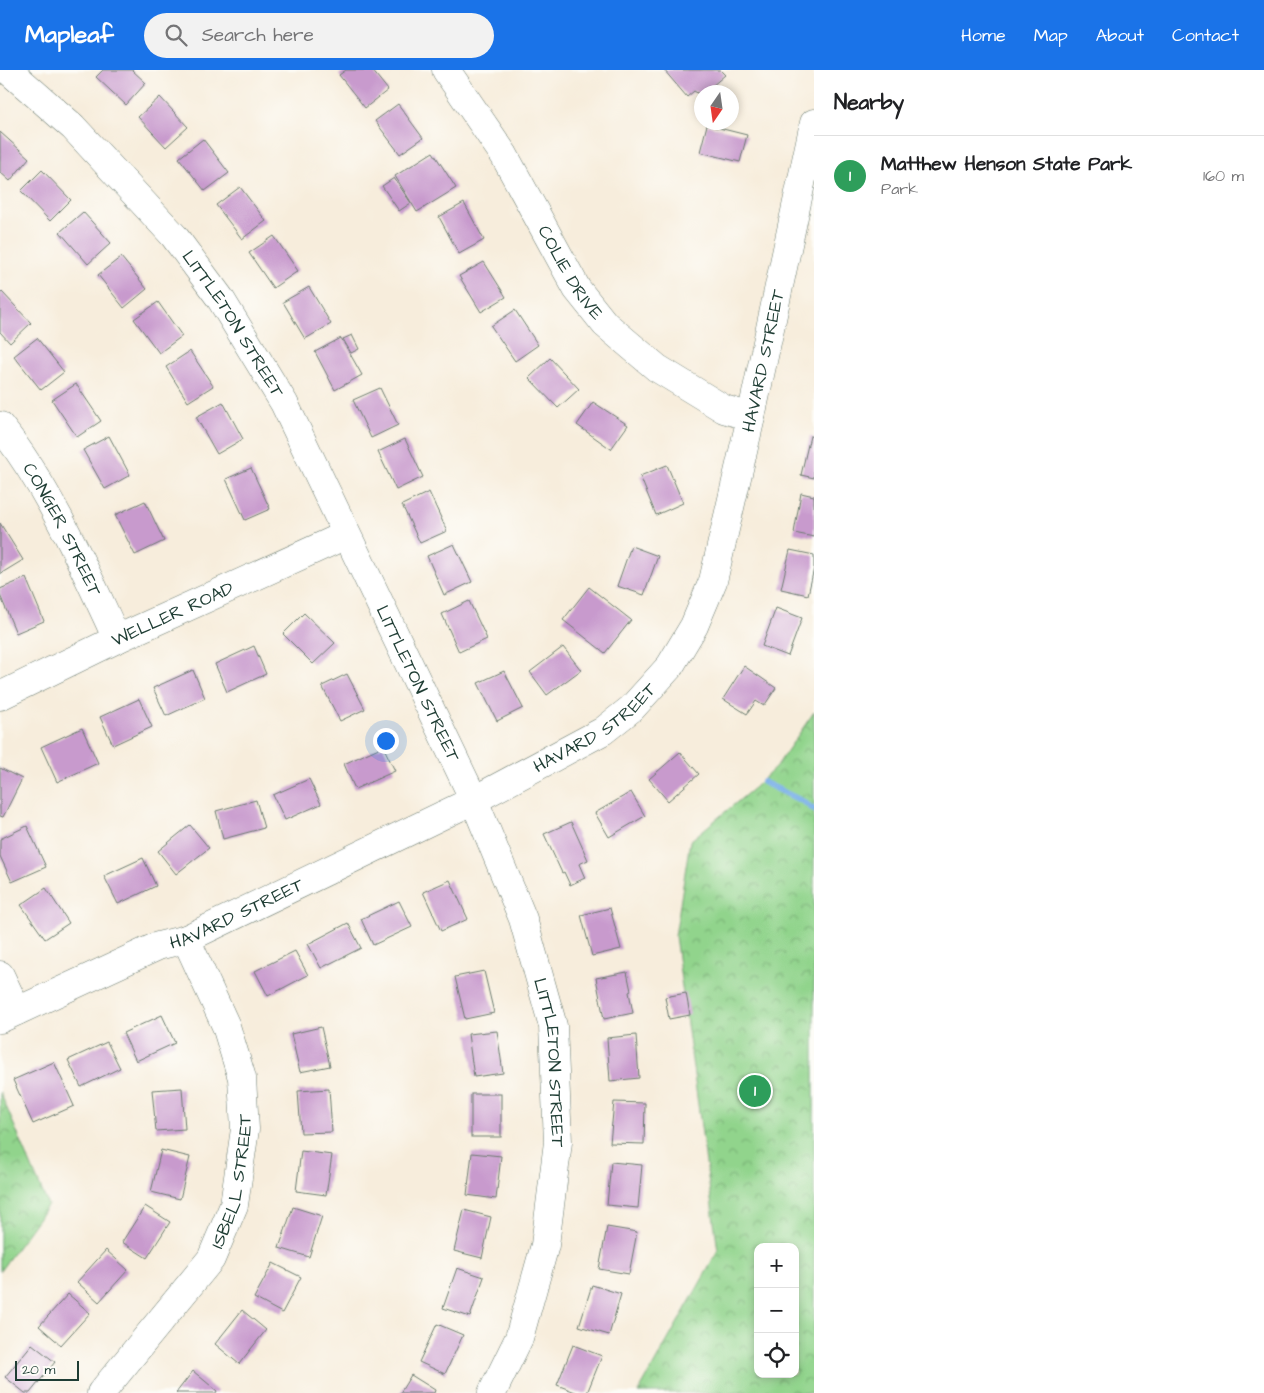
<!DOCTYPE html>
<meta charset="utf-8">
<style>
body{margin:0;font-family:"Architects Daughter",sans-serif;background:#f2f2f2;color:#202124}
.controls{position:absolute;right:15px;bottom:15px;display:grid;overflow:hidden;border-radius:10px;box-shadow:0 2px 8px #0003}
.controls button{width:45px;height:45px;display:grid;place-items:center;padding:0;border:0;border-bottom:1px solid #e0e0e0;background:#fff;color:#202124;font:25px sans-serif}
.compass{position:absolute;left:694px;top:15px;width:45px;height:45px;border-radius:50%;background:#fff;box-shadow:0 2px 8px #0003;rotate:193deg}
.scale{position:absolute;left:15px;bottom:12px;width:64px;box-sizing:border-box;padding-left:5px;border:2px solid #1f3d34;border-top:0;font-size:14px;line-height:18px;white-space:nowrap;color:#1f3d34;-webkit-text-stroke:4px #fdfcf7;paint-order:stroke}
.you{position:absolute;left:385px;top:670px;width:18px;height:18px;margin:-12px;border:4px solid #fff;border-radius:50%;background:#1a73e8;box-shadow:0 0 0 8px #1a73e833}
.badge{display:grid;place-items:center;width:32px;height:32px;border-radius:50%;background:#1a73e8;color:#fff;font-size:16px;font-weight:700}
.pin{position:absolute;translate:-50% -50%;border:2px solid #fff;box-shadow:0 1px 5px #0006}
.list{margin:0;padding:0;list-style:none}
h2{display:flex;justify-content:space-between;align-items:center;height:65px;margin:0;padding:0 20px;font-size:21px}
h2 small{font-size:16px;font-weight:400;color:#757577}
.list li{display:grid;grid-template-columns:32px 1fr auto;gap:15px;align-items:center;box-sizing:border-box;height:80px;padding:0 20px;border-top:1px solid #e0e0e0}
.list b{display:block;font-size:19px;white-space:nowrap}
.list p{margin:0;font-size:16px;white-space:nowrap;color:#757577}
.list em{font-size:16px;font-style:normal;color:#757577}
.icon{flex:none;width:28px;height:28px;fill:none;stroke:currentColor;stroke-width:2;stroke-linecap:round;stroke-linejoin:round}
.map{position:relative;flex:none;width:814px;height:1323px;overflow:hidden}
header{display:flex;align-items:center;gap:30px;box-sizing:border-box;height:70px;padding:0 25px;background:#1a73e8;color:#fff}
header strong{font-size:24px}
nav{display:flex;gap:28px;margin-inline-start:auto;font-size:18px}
.search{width:350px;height:45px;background:#f2f2f2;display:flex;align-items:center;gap:12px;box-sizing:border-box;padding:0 18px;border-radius:28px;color:#757577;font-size:19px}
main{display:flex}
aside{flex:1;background:#fff}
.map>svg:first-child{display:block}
</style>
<header>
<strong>Mapleaf</strong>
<div class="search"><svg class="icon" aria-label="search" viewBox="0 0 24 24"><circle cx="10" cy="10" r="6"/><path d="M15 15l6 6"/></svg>Search here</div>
<nav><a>Home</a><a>Map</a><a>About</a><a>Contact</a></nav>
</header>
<main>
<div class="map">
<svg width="814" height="1323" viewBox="0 0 814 1323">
<defs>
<pattern id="park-crowns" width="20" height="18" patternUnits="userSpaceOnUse" patternTransform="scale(1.25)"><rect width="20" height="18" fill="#91d48c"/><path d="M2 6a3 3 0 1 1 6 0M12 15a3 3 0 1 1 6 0" fill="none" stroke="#76ad73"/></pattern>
</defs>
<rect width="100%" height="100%" fill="#fdfcf7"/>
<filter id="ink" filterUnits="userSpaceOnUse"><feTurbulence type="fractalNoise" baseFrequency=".02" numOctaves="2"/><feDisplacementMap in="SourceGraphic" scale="10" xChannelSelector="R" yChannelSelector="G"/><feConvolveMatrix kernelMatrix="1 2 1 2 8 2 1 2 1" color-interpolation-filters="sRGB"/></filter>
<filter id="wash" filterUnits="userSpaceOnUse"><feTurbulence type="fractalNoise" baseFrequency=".0096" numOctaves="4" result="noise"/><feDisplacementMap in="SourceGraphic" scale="20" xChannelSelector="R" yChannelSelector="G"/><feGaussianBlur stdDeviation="1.12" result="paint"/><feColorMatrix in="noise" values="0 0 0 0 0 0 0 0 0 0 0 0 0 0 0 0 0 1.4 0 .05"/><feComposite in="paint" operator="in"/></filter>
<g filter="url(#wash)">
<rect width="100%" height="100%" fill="#f7eddc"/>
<g fill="url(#park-crowns)" stroke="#588860" fill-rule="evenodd">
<path d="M814,642v681h-176l80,-142 -43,-315 15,-95 64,-53 22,-21zM758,1177h37v127h-37z"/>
<path d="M0,1022l48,113 -48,66z"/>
</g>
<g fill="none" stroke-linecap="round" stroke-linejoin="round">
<path stroke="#7ab0e9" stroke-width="6" d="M763,712l41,20 10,8"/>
</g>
<g id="blocks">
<g fill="#c89acd">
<path d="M103,0h29l14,13 -20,22 -30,-28z"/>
<path d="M346,0h26l16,20 -23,18 -26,-33z"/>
<path d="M664,0h56l5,5 -20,17h-3v4l-8,-5 -7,6z"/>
<path d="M160,27l28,30 -22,20 -28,-30z"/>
<path d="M398,34l25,34 -23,16 -25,-33z"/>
<path d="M707,55l40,10 -7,27 -40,-10z"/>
<path d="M0,62l29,26 -19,23 -10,-9z"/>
<path d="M203,69l26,34 -24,18 -26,-33z"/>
<path d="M433,82l23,36 -39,24 -22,-36z"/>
<path d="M42,100l29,30 -21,21 -29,-30z"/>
<path d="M394,108l17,25 -12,8 -17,-25z"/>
<path d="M240,117l26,34 -24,18 -26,-34z"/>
<path d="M464,133l20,37 -25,14 -20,-37z"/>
<path d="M83,142l28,31 -23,21 -28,-32z"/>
<path d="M274,166l24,35 -25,17 -24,-35z"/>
<path d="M121,187l26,32 -23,19 -26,-33z"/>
<path d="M484,192l22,35 -25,15 -22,-36z"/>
<path d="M309,217l22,37 -26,15 -22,-37z"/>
<path d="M2,222l29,31 -21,20 -10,-11v-38z"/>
<path d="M158,232l24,34 -23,17 -25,-34z"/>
<path d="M515,240l23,35 -23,16 -24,-35z"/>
<path d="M352,265l7,14 -8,4 -8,-14z"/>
<path d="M37,268l27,34 -23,18 -27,-34z"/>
<path d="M341,268l21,37 -27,15 -20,-38z"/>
<path d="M190,281l23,35 -25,16 -22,-35z"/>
<path d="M550,288l29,31 -21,19 -29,-30z"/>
<path d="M76,314l25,37 -24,16 -25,-37z"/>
<path d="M380,318l18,37 -27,13 -18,-38z"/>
<path d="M223,332l20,37 -26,15 -21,-37z"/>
<path d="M593,332l35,23 -17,24 -34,-24z"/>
<path d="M109,366l21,39 -25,14 -22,-39z"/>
<path d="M810,366l4,1v41l-13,-3z"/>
<path d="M405,369l18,38 -27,13 -18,-38z"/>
<path d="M667,395l16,38 -27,12 -16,-39z"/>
<path d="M251,398l19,41 -25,11 -19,-41z"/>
<path d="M429,422l18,39 -27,12 -18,-38z"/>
<path d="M801,423l13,3v41l-20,-4z"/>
<path d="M145,431l19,40 -29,14 -20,-40z"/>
<path d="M0,453l23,37 -23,14z"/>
<path d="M454,474l18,38 -28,13 -17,-39z"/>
<path d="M631,476l27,10 -14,39 -27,-9z"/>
<path d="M790,480l24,5v13l-6,27 -27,-6z"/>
<path d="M26,508l18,43 -28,12 -16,-38v-6z"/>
<path d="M589,517l42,33 -26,33 -42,-33z"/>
<path d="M469,531l18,38 -28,13 -17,-38z"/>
<path d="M776,538l26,10 -14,38 -26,-10z"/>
<path d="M304,543l31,30 -22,21 -30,-30z"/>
<path d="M254,576l12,28 -39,18 -12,-28z"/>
<path d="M563,577l18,23 -34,25 -17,-23z"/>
<path d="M744,596l32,22 -12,18 -8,-5 -9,13 -24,-15z"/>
<path d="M193,600l12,28 -39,18 -13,-28z"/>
<path d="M504,601l19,37 -26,13 -19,-38z"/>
<path d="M347,604l18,35 -25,12 -18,-35z"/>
<path d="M139,629l13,28 -39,18 -13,-28z"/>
<path d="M82,658l16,35 -41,19 -16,-35z"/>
<path d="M383,676l12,25 -40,18 -11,-25z"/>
<path d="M680,682l19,22 -31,27 -19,-22z"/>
<path d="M0,698l22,11 -19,38 -3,-1z"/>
<path d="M309,709l12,25 -36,16 -12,-25z"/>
<path d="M631,722l14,24 -36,21 -14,-24z"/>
<path d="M256,730l8,28 -41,11 -7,-28z"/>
<path d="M571,752l17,38 -9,4 6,14 -15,7 -6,-13 -2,1 -18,-39z"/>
<path d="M190,755l19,23 -33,26 -18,-23z"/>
<path d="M27,756l19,41 -34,15 -12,-26v-17z"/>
<path d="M143,788l13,28 -38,18 -14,-28z"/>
<path d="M450,810l18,39 -27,12 -18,-39z"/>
<path d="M46,818l23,35 -24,16 -24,-34z"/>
<path d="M399,831l13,26 -39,18 -12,-26z"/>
<path d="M610,838l11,41 -29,7 -11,-41z"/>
<path d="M348,853l13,25 -40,20 -13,-24z"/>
<path d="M295,881l13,24 -40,21 -13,-25z"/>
<path d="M484,901l10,42 -29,6 -10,-42z"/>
<path d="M627,902l4,19 -2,1 4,21 -29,6 -8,-41z"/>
<path d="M686,923l4,22 -21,4 -4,-22z"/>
<path d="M162,945l13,28 -39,18 -13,-28z"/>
<path d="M321,957l9,39 -30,6 -9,-38z"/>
<path d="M497,961l6,42 -29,4 -6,-43z"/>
<path d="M636,965l3,43 -29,3 -3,-43z"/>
<path d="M107,972l13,26 -39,19 -13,-27z"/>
<path d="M54,992l20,44 -41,18 -20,-44z"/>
<path d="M182,1018l3,41 -29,2 -4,-41z"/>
<path d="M329,1019l3,43 -31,1 -3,-42z"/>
<rect x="471" y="1024" width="30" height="43"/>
<path d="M614,1032l31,1 -1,41 -34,-1z"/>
<path d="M161,1080l29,7 -10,42 -29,-7z"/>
<path d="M301,1081l31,4 -6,40 -30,-4z"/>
<path d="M472,1083l29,3 -5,43 -29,-4z"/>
<path d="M611,1092l31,3 -4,43 -31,-3z"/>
<path d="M145,1136l25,16 -23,36 -25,-16z"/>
<path d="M293,1137l29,9 -13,41 -30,-9z"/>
<path d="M464,1140l27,7 -9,41 -28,-7z"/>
<path d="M607,1157l30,5 -8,42 -30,-5z"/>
<path d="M106,1180l22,20 -29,32 -22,-20z"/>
<path d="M273,1193l28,14 -19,36 -28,-15z"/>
<path d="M457,1198l27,9 -14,40 -27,-9z"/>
<path d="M592,1215l29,9 -12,41 -30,-9z"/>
<path d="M68,1224l22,19 -29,32 -22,-19z"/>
<path d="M242,1240l24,20 -27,34 -24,-20z"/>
<path d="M437,1254l26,11 -18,39 -26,-12z"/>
<path d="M32,1274l23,18 -25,31h-5l-20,-16z"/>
<path d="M573,1275l29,11 -15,37h-9l-21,-8z"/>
<path d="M193,1301l24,20 -1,2h-40z"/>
<path d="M411,1305l24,15 -1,3h-34z"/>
</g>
</g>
</g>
<g filter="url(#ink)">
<use href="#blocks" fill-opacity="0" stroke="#6b7b6f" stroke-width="1"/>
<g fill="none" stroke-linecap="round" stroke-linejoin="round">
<defs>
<g id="minor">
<path id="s1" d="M8,0l65,57 101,109 46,62 64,105 190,397 49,119 30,107 5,116 -13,103 -26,93 -27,55"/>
<path id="s2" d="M446,0l58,85 73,134 28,35 52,44 67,41 27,8"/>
<path id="s3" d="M0,356c49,61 84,142 117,213"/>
<path id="s4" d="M0,626l117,-57 229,-104"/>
<path d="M0,905l17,36"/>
<path id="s5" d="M0,949l158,-73 28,-7 288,-139 129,-69 29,-23 38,-42 24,-40 19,-45 38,-164 63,-294"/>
<path id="s6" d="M101,1323l110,-134 23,-54 11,-76 -3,-51 -16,-52 -40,-87"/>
</g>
</defs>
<use href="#minor" stroke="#6b7b6f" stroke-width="29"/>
<use href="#minor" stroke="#fff" stroke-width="28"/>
</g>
</g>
<g text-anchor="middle" stroke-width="4" stroke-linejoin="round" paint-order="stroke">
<g font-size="18" fill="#1f3d34" stroke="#fdfcf7">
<text dy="6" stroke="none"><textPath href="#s2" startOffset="238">COLIE DRIVE</textPath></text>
<text dy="6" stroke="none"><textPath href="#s1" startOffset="341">LITTLETON STREET</textPath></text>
<text dy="6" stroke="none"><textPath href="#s5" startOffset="1084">HAVARD STREET</textPath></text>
<text dy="6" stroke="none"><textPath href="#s3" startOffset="121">CONGER STREET</textPath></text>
<text dy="6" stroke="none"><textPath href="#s4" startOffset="191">WELLER ROAD</textPath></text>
<text dy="6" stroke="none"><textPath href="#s1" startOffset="746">LITTLETON STREET</textPath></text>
<text dy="6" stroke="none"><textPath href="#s5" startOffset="664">HAVARD STREET</textPath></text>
<text dy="6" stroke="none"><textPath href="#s5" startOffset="259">HAVARD STREET</textPath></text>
<text dy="6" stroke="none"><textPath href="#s1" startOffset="1151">LITTLETON STREET</textPath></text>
<text dy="6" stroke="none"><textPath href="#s6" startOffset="255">ISBELL STREET</textPath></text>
</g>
</g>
</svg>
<div class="controls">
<button>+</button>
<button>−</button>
<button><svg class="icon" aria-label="locate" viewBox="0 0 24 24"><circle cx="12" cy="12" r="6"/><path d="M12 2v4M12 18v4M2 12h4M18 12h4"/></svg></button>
</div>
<svg class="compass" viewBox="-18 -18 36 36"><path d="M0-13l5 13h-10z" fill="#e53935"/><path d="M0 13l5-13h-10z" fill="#757577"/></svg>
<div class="scale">20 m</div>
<div class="you"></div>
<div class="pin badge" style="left:755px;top:1021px;background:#2e9e5b">1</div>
</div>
<aside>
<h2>Nearby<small></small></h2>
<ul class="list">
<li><span class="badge" style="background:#2e9e5b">1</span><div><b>Matthew Henson State Park</b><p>Park</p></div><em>160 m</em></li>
</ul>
</aside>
</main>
